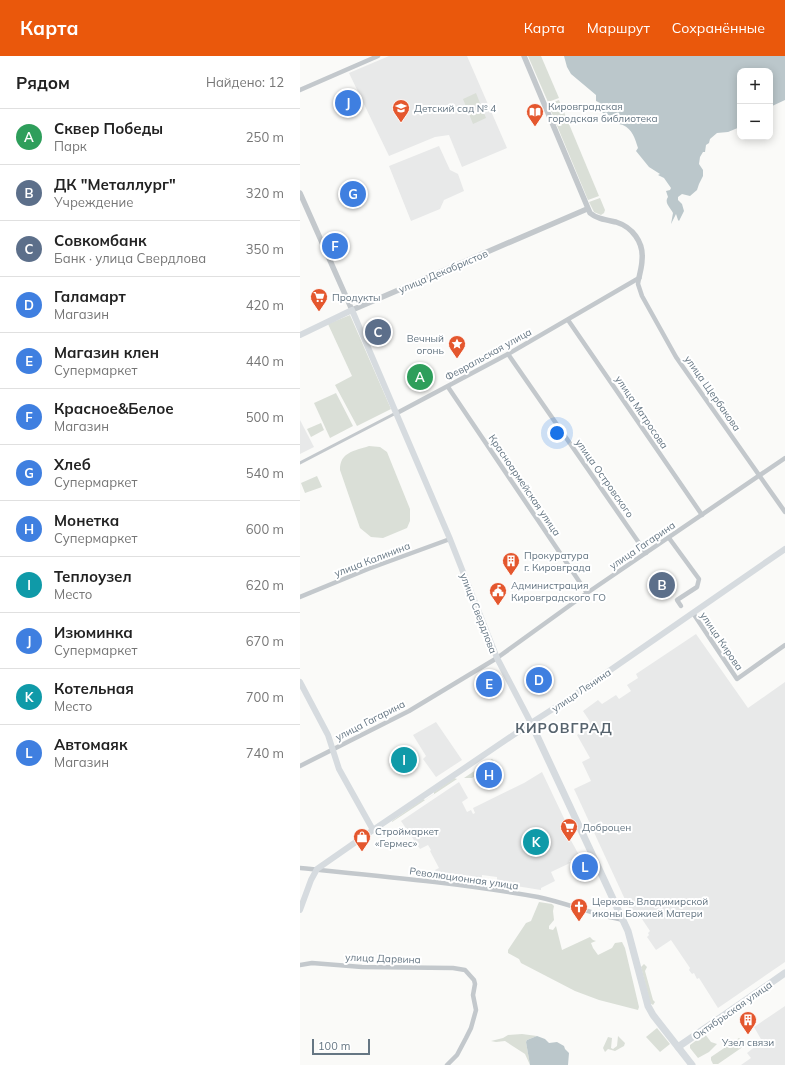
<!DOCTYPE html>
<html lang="ru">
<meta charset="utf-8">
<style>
body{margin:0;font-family:Mulish,sans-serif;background:#f2f2f2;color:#222}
.controls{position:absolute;right:12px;top:12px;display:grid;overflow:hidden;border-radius:8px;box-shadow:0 2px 10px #0003}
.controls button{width:36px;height:36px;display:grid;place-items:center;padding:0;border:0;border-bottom:1px solid #e0e0e0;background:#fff;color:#222;font:20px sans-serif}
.scale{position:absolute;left:12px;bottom:10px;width:58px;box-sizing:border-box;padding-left:4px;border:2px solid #657683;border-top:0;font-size:11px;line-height:14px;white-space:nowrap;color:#657683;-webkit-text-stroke:3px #fff;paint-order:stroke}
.you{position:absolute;left:257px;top:377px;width:14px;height:14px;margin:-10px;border:3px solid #fff;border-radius:50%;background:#1a73e8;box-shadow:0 0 0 6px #1a73e833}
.badge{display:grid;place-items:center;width:26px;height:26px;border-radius:50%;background:#ea580c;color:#fff;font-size:13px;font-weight:700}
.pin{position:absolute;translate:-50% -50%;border:2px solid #fff;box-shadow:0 1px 4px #0006}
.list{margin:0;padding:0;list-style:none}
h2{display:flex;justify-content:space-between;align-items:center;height:52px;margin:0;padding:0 16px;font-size:17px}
h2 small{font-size:13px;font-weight:400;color:#767676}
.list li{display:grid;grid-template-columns:26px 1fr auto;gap:12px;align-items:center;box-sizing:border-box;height:56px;padding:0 16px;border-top:1px solid #e0e0e0}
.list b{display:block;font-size:15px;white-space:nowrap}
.list p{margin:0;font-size:13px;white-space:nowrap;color:#767676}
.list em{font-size:13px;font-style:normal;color:#767676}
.map{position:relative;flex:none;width:485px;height:1009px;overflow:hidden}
header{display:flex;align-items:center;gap:24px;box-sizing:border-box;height:56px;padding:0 20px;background:#ea580c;color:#fff}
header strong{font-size:19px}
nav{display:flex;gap:22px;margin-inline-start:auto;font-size:14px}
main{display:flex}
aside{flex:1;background:#fff}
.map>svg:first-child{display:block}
</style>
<header>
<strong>Карта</strong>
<nav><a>Карта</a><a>Маршрут</a><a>Сохранённые</a></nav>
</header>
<main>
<aside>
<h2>Рядом<small>Найдено: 12</small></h2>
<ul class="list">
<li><span class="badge" style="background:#2e9e5b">A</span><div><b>Сквер Победы</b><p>Парк</p></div><em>250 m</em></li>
<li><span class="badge" style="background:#5c6f8a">B</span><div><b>ДК &quot;Металлург&quot;</b><p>Учреждение</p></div><em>320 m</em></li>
<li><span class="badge" style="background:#5c6f8a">C</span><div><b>Совкомбанк</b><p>Банк · улица Свердлова</p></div><em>350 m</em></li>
<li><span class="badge" style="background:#3f7fe0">D</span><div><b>Галамарт</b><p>Магазин</p></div><em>420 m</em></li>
<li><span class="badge" style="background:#3f7fe0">E</span><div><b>Магазин клен</b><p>Супермаркет</p></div><em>440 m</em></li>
<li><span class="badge" style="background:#3f7fe0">F</span><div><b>Красное&amp;Белое</b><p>Магазин</p></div><em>500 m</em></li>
<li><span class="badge" style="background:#3f7fe0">G</span><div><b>Хлеб</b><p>Супермаркет</p></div><em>540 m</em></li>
<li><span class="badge" style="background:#3f7fe0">H</span><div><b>Монетка</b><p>Супермаркет</p></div><em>600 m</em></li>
<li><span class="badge" style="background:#0f9aa8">I</span><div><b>Теплоузел</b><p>Место</p></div><em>620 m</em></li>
<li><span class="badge" style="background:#3f7fe0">J</span><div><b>Изюминка</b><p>Супермаркет</p></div><em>670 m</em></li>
<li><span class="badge" style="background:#0f9aa8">K</span><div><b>Котельная</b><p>Место</p></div><em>700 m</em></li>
<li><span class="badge" style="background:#3f7fe0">L</span><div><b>Автомаяк</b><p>Магазин</p></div><em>740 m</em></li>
</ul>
</aside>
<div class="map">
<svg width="485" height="1009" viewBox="0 0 485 1009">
<rect width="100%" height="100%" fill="#fafaf8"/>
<g fill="#e8e9e9">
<path d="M89,0h78l40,92 -45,19 -13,-32 -14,2 -46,19 -40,-83z"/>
<path d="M139,90l11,24 8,4 6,17 -20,9 -4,9 -29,12 -22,-55z"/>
<path d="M0,364l14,27 -14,7z"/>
<path d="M396,578l52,74 37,-26v280l-67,46 -19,-30 -2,1 -3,-6 -2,1 -3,-4 1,-2 -19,-28 -15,10 -9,-13 2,-2 -1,-2 2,-2 -10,-15 -6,3 -60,-130 17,-8 -9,-19 8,-4 -13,-23 14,-8 -2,-7 -6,-9 15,-11 4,4 14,-9 3,4 12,-8 -4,-6 11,-7 -2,-4z"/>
<path d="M136,666l26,38 -26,17 -13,-18 3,-3 -13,-21z"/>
<path d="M242,716l29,61 -3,2 11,20v2l-10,4 1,2 -19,9 4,9 -14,7v2l-44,-7v-6l-15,-2v3l-26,-4 -3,2 -16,-2 -2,-4 4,-2 -9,-17 1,-1 -3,-5 -8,4 -19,-28 58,-39 9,16 -6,4 5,10 4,-2 2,4 2,-1 -2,-5 51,-25z"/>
<path d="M485,950v59h-44l10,-7 -4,-5 15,-12 -8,-14z"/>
</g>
<g fill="#dadfd7">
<path d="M228,0h13l18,42 -11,4z"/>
<path d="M176,37l10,25 -13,6 -10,-25z"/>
<path d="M259,44l40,96 -11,4 -40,-96z"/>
<path d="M300,142l5,12 -1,3 -3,2 -7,-3 -5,-10z"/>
<path d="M50,259l41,94 -34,17 -22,-41 17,-9 -24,-52z"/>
<path d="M36,337l17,33 -23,12 -16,-35z"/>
<path d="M21,367l3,7 -13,7 -4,-8z"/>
<path d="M69,390l11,1 7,5 23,57v12l-3,7 -24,10 -12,-1 -11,-9 -20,-58c0,-18 14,-19 29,-24z"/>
<path d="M17,420l5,11 -17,6 -4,-10z"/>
<path d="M192,703l2,2 -5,4 1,2 -18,11h-8z"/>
<path d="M154,722l3,1 -65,43v-1l31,-22 2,1 9,-6v-2z"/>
<path d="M239,846l13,2 2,2 -1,5 1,9 -5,6v3l4,1 3,-4 6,24 28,-13 3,3 3,1 -5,2 2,5 5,7 14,-7 3,-5 7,-1 3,6 14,59 -1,3 -39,-10 -24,-9 -54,-28 -2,-4 -11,-6v-3l18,-27 5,-2z"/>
<path d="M344,908l3,3 -2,4 8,29 2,2 -2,3 -3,-2 -9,-36z"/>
<path d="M357,972l13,16 -10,8 -14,-15z"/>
<path d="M222,978l15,2 -10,4 -1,2 4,23 -5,-11 -14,-9 -6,-4 -9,1 -5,-1 12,-3 5,-3z"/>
<path d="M405,978l6,8 6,2 -8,8 -11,6 -8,-10v-3z"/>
<path d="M318,980l7,7 -1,3 -9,5 -7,-2 -3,3 -2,-4 5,-11 4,1 -1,10 2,1 4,-3z"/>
<path d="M439,982l5,5 2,-1 1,2 -29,20h-5l-2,-4v-3z"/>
</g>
<g fill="#bbc7cb">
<path d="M264,0h221v44l-15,7v-36h-30v56l-12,5 -11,1 -7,6 -1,4 -3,2 -1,7h-2l-3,5 -1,7 4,6v6l-4,8 -2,6 -7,6 -8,-2 -4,3v3l4,4 2,7 -5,10 -1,-1 -2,-6 -5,10 2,-11c-3,-6 -9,-10 -5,-16l-2,-6 4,-1 1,-2 -7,-10 -6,-3 2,-1 -11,-7 -13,-16 2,-3 -1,-3c-3,-10 -7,-19 -18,-21l-2,-3 -7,-2 -2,-4 -4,-1 -2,-2 2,-1v-3l-7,-2 3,-3 -4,-2v-6l-25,-21 -4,-7z"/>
<path d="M237,980l8,3 4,4 8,-1 7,4 1,3 4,4 -1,12h-38l-4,-23 1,-2z"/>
</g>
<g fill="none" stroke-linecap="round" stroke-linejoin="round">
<path stroke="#c3c8cc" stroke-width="3" d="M0,407l96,-50"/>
<g stroke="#c3c8cc" stroke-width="4.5">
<path d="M0,34l78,-34"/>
<path d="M339,222l-1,6 4,12 34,61 109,155"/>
<path d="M268,264l134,195"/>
<path d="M208,298l138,199"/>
<path d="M148,331l139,206"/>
<path d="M97,357l111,-59 131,-76"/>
<path d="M369,482l30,41 -2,8 -20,13 4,6"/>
<path d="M0,541l68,-28 82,-30"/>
<path d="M393,557l44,66 48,-34"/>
<path d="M0,710l109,-55 88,-53 90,-65 198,-135"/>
<path d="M0,812c79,8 159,15 238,29 29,6 56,18 85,23"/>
<path d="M0,909l12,-2 50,4 91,1 12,2 9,10 1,4 -2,11 3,15 -5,18 -5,10 -9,17 -10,10"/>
</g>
<g stroke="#c3c8cc" stroke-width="5.5">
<path d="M224,0l66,157c7,6 16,7 26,9 16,5 28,20 26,38 0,6 -2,12 -3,18"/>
<path d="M0,137l52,117 235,-101"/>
</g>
<g stroke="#d6dbdf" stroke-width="6">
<path d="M0,279l52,-25 98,229 47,119 34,65"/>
<path d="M0,626l28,53 11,34 34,61"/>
<path d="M0,854l11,-30 6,-11 56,-39 158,-107 39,-25 215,-149"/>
</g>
<g stroke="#d6dbdf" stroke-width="7">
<path d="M231,667l97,208 20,75 5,9 39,50"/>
<path d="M378,991l107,-74"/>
</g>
</g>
<defs>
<symbol id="school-pin" viewBox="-11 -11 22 30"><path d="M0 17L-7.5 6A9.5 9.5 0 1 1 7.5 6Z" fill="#e4572e" stroke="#fff"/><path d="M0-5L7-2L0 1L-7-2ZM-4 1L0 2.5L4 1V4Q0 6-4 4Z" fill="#fff"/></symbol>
<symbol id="library-pin" viewBox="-11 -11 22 30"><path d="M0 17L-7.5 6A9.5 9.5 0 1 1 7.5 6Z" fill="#e4572e" stroke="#fff"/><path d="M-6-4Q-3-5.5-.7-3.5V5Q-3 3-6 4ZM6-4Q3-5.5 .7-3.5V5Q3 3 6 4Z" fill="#fff"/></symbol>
<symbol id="supermarket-pin" viewBox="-11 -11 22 30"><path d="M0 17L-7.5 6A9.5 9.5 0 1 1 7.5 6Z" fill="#e4572e" stroke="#fff"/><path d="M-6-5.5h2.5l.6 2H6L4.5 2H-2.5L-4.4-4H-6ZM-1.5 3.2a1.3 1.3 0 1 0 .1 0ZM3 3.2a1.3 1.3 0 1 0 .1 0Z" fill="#fff"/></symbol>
<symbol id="sight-pin" viewBox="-11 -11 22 30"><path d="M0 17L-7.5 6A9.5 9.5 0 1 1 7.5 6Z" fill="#e4572e" stroke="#fff"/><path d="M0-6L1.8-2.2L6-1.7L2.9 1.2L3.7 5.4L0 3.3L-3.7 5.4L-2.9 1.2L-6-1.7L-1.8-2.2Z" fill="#fff"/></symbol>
<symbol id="building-pin" viewBox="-11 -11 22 30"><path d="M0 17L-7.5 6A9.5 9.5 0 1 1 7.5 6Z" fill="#e4572e" stroke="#fff"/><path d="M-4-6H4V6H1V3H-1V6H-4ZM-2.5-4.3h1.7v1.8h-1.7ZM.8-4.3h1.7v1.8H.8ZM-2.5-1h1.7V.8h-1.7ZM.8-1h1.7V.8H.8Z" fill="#fff"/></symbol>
<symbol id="civic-pin" viewBox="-11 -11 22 30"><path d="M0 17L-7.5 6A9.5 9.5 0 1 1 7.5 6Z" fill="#e4572e" stroke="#fff"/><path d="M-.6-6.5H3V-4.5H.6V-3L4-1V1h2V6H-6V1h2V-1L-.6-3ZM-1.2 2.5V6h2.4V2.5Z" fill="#fff"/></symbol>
<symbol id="shop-pin" viewBox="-11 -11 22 30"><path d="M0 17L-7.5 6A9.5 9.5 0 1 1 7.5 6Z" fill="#e4572e" stroke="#fff"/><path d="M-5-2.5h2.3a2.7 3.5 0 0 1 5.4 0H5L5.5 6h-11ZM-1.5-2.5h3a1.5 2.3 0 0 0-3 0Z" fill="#fff"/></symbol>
<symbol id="church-pin" viewBox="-11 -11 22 30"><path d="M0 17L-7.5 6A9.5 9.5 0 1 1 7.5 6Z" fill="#e4572e" stroke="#fff"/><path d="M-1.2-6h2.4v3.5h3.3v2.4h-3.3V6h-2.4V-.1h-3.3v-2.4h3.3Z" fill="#fff"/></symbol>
</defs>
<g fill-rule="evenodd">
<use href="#school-pin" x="91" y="42" width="20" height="27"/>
<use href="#library-pin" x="225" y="46" width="20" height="27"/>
<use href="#supermarket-pin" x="9" y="231" width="20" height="27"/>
<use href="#sight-pin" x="147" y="278" width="20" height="27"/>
<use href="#building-pin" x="201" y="495" width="20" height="27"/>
<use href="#civic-pin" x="188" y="525" width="20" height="27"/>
<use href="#supermarket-pin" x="259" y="761" width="20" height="27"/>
<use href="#shop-pin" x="52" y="771" width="20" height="27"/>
<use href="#church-pin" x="269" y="841" width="20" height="27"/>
<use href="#building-pin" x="438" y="954" width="20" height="27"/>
</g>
<g text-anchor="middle" stroke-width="4" stroke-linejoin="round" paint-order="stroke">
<g font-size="10" fill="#657683" stroke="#fff" text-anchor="start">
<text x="248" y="54">Кировградская<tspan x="248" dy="12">городская библиотека</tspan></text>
<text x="114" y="56">Детский сад № 4</text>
<text x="32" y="245">Продукты</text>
<text x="144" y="286" text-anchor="end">Вечный<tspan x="144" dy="12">огонь</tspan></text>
<text x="224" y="503">Прокуратура<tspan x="224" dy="12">г. Кировграда</tspan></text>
<text x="211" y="533">Администрация<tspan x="211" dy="12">Кировградского ГО</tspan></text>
<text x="282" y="775">Доброцен</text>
<text x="75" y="779">Строймаркет<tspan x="75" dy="12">«Гермес»</tspan></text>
<text x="292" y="849">Церковь Владимирской<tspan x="292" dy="12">иконы Божией Матери</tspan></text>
<text x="448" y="990" text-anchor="middle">Узел связи</text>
</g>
<g font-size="10" fill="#657683" stroke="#fff">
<text transform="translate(143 215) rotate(-23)" y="4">улица Декабристов</text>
<text transform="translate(188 298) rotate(-29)" y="4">Февральская улица</text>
<text transform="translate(413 337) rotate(55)" y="4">улица Щербакова</text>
<text transform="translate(342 356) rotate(56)" y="4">улица Матросова</text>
<text transform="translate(305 422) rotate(55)" y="4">улица Островского</text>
<text transform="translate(225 429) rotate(56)" y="4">Красноармейская улица</text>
<text transform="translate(342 489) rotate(-34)" y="4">улица Гагарина</text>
<text transform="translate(72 503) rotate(-21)" y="4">улица Калинина</text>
<text transform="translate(179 557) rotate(69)" y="4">улица Свердлова</text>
<text transform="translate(422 585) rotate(56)" y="4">улица Кирова</text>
<text transform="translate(281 634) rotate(-34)" y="4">улица Ленина</text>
<text transform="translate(70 664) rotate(-27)" y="4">улица Гагарина</text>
<text transform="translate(164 822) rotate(8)" y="4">Революционная улица</text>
<text transform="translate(83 902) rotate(2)" y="4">улица Дарвина</text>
<text transform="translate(432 954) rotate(-35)" y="4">Октябрьская улица</text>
</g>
<g font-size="14" font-weight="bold" letter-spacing="1" fill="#57646e" stroke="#fff">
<text x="264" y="677">КИРОВГРАД</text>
</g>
</g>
</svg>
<div class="controls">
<button>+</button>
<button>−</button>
</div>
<div class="scale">100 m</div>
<div class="you"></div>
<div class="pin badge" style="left:120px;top:321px;background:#2e9e5b">A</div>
<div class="pin badge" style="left:362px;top:529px;background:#5c6f8a">B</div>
<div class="pin badge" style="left:78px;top:276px;background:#5c6f8a">C</div>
<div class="pin badge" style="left:239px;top:624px;background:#3f7fe0">D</div>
<div class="pin badge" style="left:189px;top:628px;background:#3f7fe0">E</div>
<div class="pin badge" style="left:35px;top:190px;background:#3f7fe0">F</div>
<div class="pin badge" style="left:53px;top:138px;background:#3f7fe0">G</div>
<div class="pin badge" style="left:189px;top:719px;background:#3f7fe0">H</div>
<div class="pin badge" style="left:104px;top:704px;background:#0f9aa8">I</div>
<div class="pin badge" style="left:48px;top:47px;background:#3f7fe0">J</div>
<div class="pin badge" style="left:236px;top:786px;background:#0f9aa8">K</div>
<div class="pin badge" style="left:285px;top:811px;background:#3f7fe0">L</div>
</div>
</main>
